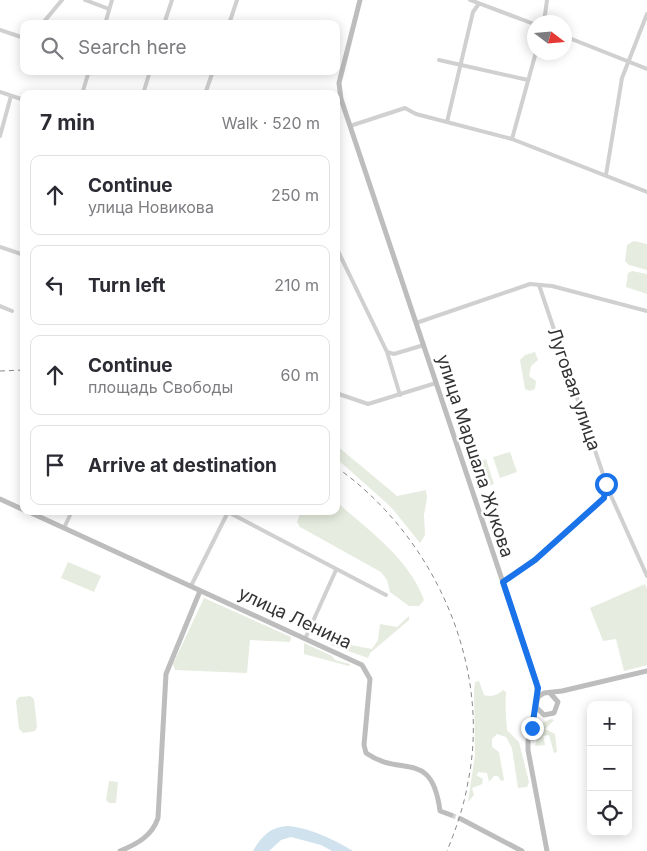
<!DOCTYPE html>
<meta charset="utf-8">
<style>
body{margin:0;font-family:Inter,sans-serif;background:#f2f2f3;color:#2b2b33}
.controls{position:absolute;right:15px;bottom:15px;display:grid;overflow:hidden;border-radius:10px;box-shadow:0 2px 12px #0003}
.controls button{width:45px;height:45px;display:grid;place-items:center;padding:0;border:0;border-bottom:1px solid #e1e1e2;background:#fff;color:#2b2b33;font:25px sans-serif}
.compass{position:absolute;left:527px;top:15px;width:45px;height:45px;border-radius:50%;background:#fff;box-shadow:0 2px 12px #0003;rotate:106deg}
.stop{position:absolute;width:15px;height:15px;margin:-11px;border:4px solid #1a73e8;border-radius:50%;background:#fff}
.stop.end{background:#1a73e8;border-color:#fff;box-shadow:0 1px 5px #0008}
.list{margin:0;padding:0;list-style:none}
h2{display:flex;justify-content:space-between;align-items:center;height:65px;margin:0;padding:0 20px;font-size:21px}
h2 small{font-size:16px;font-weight:400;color:#7c7c81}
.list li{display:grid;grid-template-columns:32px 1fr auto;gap:15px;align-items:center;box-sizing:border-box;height:80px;margin:0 10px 10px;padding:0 10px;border:1px solid #e1e1e2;border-radius:10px}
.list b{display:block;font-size:19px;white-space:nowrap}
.list p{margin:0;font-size:16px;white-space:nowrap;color:#7c7c81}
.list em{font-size:16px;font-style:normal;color:#7c7c81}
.icon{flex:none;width:28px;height:28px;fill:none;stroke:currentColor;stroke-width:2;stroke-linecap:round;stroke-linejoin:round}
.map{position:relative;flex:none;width:647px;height:851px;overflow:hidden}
.search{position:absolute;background:#fff;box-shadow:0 2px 12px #0003;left:20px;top:20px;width:320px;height:55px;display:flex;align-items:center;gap:12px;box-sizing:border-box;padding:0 18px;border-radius:10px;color:#7c7c81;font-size:19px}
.panel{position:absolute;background:#fff;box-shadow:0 2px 12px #0003;left:20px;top:90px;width:320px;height:425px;border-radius:10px}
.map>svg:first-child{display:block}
</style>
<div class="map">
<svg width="647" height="851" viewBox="0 0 647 851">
<rect width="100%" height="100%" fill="#fff"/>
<g fill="#e6ecdf">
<path d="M634,241l13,3v26l-18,-5 -4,-4 2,-16z"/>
<path d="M632,271l15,3v20l-21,-7 2,-14z"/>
<path d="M535,352l3,8 -7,6 -2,10 7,5 -1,8 -5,2 -5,-2 -5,-29 5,-5z"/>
<path d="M336,445l61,51 29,-6 1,8 -3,17 1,20 -5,8 -29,-36 -55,-49z"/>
<path d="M510,452l7,20 -17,6 -7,-21z"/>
<path d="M486,459l8,25 -12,4 -8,-24z"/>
<path d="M336,499c8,12 16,15 25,24 25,21 52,46 63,77l-5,6h-10l-19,-14 -3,-12 -6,-8 -81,-45 -3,-5 3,-8 12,-3h24z"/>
<path d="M68,562l33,14 -7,16 -33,-14z"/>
<path d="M645,584l2,5v76l-23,6 -8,-32 -13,2 -13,-33z"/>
<path d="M204,598l87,39 -1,5 -40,-2 -3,33 -72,-3 -2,-6z"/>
<path d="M409,616v4l-39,33 -2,5 -37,-13 3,-3 38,7 6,-9 2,-16 17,3z"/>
<path d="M304,643l28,13 3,4 15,4 -1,2 -45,-12z"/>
<path d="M479,681l5,14c7,2 13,1 19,-5l3,2c-1,12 0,24 1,38l12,12 10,40 -2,5 -9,1 -6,-40 -6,-11 -9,-3 -5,5v8l7,5 5,28 -3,1 -3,-5h-4l-5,6 -2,-9 -8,-1 -3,3 7,4 -1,5 -10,4 2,7 -6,7 7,-47 -1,-64 1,-9z"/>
<path d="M30,696l4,3 3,28 -2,4 -12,2 -4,-4 -3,-28 3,-4z"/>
<path d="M551,719l3,1 -9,9 10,5 2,18 -3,1 -5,-18 -6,1 2,9 -10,1 7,-23z"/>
<path d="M109,781l9,1 -2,21h-7l-3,-3z"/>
</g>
<path fill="#cfe2ee" d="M287,826c21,1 48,14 66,25h-21l-11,-6 -30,-8 -10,3 -12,11h-16c8,-14 17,-24 34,-25z"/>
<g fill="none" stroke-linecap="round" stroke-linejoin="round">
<path stroke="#d6d6d6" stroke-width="5" stroke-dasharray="5 2.5" stroke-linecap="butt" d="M451,815l10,4"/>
<g stroke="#d0d0d0" stroke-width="4">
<path d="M85,0l24,9"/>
<path d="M470,0l64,24"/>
<path d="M544,22l3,-22"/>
<path d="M42,24l20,-24"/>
<path d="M105,24l7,-24"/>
<path d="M164,24l8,-24"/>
<path d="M229,24l8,-24"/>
<path d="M0,30l24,8"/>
<path d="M564,36l83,33"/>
<path d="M439,60l89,20"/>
<path d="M0,92l24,8"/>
<path d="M82,94l7,-23"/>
<path d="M143,94l7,-23"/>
<path d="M205,94l8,-23"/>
<path d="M447,122l26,-110 5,-7"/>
<path d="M350,126l55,-18 11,6 96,25 135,53"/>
<path d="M0,136l11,-40"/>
<path d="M512,139l24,-87"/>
<path d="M606,175l16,-97 25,-64"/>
<path d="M0,247l24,8"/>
<path d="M336,247l51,105 7,2 30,-9"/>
<path d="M0,306l12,5"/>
<path d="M416,323l114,-39 22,2 95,25"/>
<path d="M387,352l13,43"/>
<path d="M336,393l32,11 68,-21"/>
<path d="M608,489l39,87"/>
<path d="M226,511l160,84"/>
<path d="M64,528l8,-17"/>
<path d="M503,582l32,-22 69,-62 3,-12 -68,-201"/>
<path d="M191,586l37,-74"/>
<path d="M305,639l31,-69"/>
</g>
<g stroke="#bdbdbd" stroke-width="5">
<path d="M360,0l-21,83 2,16 195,582 2,16"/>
<path d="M0,499l24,11"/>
<path d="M27,511l335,154 8,14 -6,66 2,8c35,25 66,-5 74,58l11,4"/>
<path d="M536,707l8,8 10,-2 4,-11 -8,-9"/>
<path d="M461,819l61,32"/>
<path d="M120,851c17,-7 32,-15 38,-33l8,-144 34,-83"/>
<path d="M547,851l-19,-101v-9l10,-44 6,-4 18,-2 85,-20"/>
</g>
<g stroke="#888" stroke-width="1" stroke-dasharray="5 4" stroke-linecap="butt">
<path d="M0,371l24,-1"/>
<path d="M336,467c97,68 156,197 132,315 -4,24 -12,47 -21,69"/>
</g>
</g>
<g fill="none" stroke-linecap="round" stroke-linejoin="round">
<path stroke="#1a73e8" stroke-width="6" d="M532,728l6,-40 -35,-106 32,-22 69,-62 2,-14"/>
</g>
<g text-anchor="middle" stroke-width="5" stroke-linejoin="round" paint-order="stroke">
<g font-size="18" fill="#333" stroke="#fff">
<text transform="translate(574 389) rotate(71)" y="6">Луговая улица</text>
<text transform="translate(475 456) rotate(72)" y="6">улица Маршала Жукова</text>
<text transform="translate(295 618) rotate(25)" y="6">улица Ленина</text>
</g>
</g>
</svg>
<div class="controls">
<button>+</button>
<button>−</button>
<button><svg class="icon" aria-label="locate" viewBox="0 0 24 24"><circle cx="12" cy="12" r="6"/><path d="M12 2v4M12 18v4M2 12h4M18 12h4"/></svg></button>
</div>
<svg class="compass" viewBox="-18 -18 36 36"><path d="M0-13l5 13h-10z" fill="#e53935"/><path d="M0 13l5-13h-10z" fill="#7c7c81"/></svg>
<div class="stop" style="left:606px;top:484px"></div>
<div class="stop end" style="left:532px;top:728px"></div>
<div class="search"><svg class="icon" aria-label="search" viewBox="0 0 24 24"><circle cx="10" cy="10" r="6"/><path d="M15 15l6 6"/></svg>Search here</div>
<section class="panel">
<h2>7 min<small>Walk · 520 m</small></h2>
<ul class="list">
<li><svg class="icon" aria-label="ahead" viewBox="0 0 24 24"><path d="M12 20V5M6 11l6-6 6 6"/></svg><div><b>Continue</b><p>улица Новикова</p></div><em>250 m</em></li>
<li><svg class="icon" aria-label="left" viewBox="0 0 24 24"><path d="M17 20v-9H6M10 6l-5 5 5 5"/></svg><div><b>Turn left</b></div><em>210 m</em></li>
<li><svg class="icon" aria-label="ahead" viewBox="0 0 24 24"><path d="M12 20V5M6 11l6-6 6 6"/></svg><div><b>Continue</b><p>площадь Свободы</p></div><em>60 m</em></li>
<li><svg class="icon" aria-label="arrive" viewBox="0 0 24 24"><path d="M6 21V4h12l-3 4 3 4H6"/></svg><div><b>Arrive at destination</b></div></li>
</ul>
</section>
</div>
